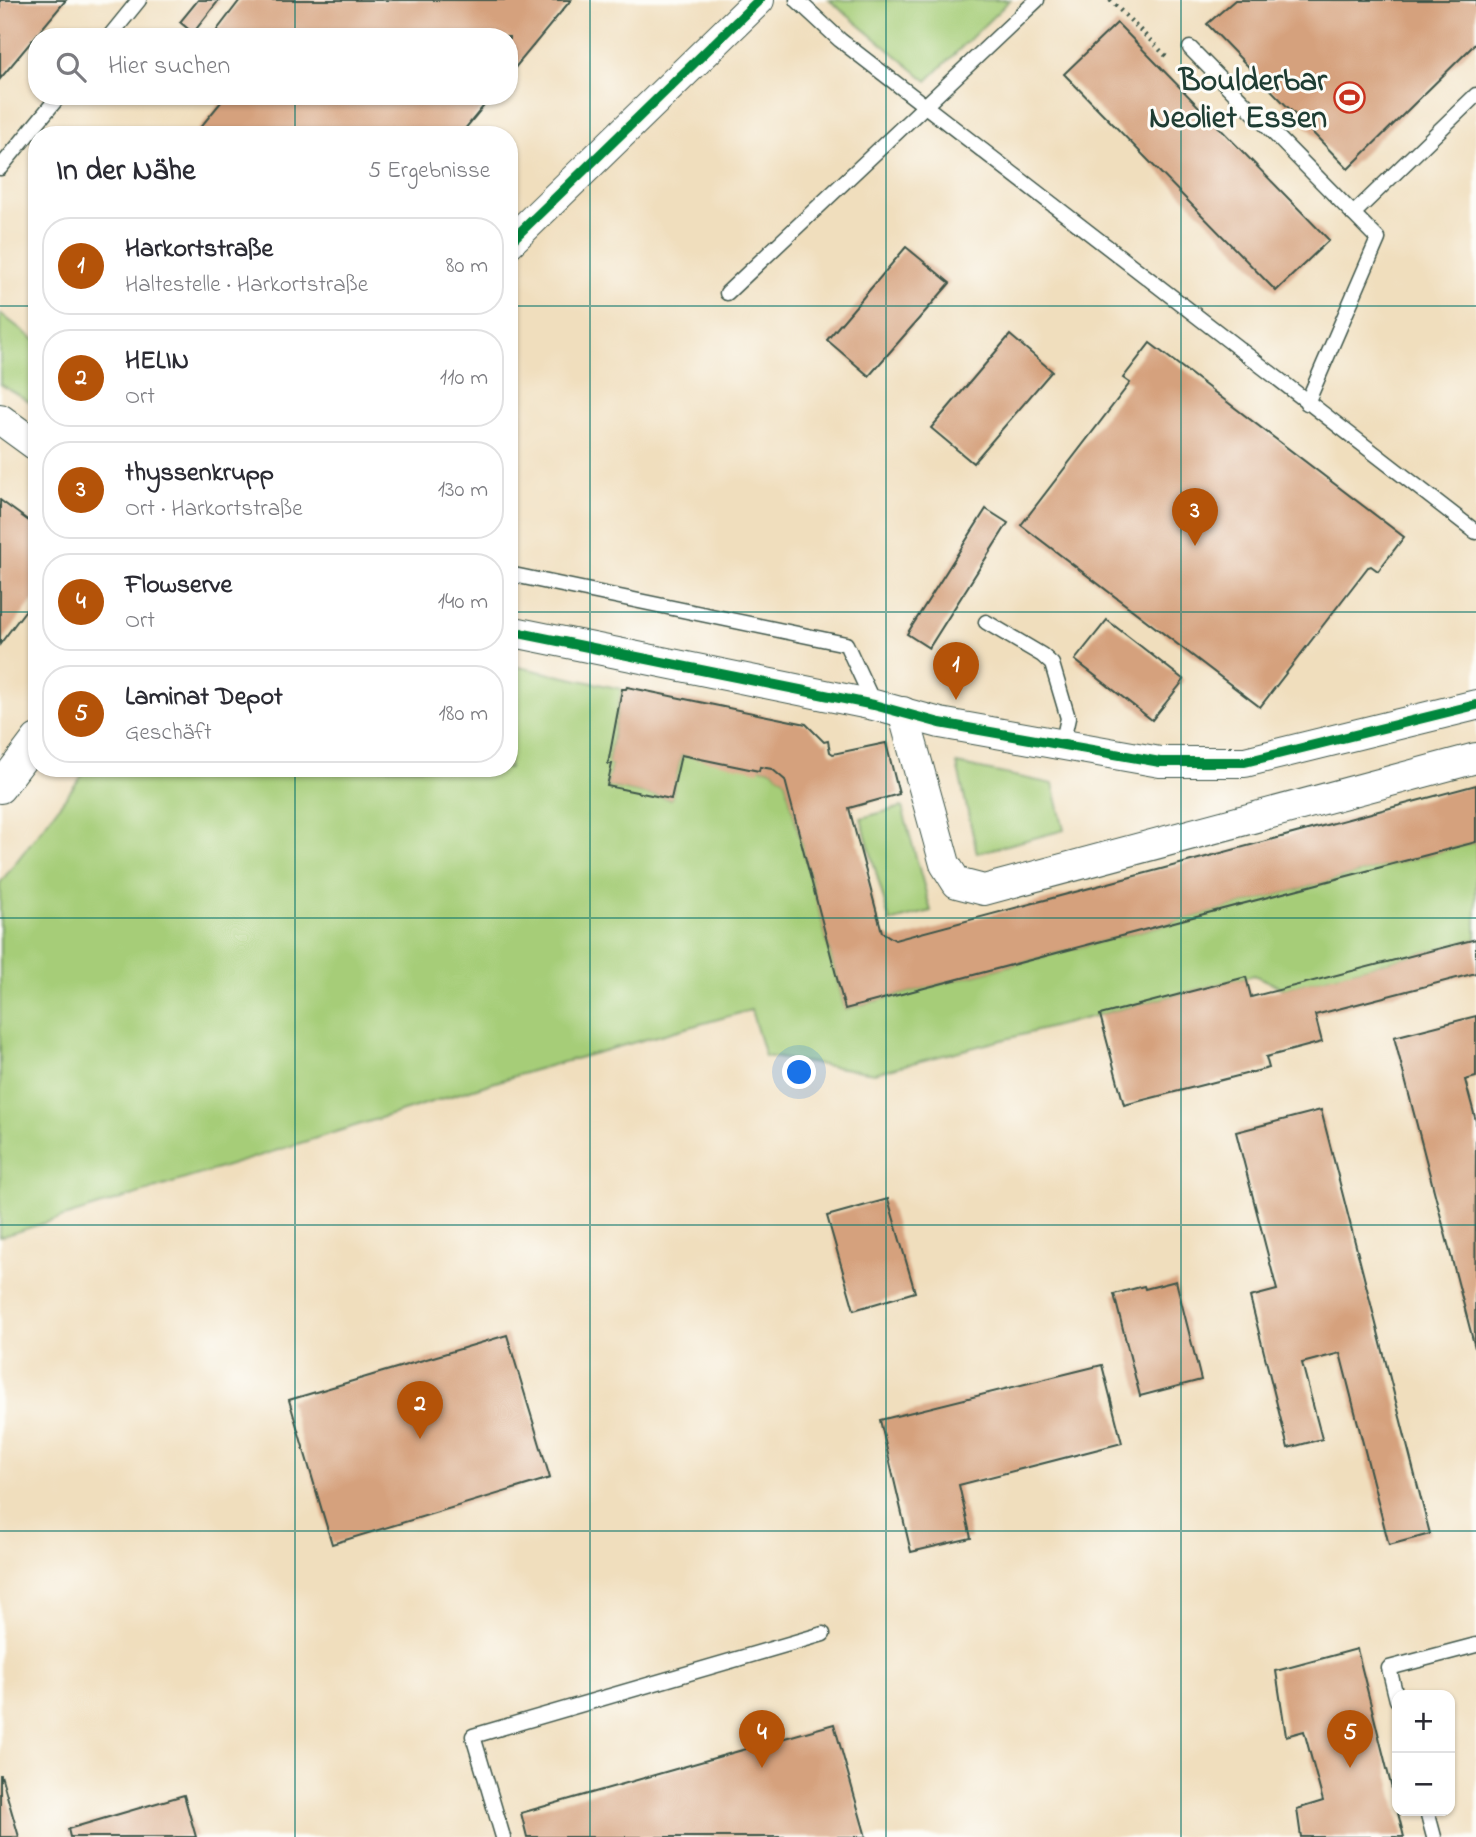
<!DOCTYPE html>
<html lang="de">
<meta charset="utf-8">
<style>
body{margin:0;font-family:"Indie Flower",sans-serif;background:#f2f2f3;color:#2b2b33}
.controls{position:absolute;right:21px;bottom:21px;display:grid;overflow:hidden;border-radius:14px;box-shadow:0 2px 5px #0004}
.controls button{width:63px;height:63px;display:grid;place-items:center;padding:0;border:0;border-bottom:2px solid #e1e1e2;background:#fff;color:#2b2b33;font:35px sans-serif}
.you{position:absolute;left:800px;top:1073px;width:24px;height:24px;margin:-18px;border:5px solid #fff;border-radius:50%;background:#1a73e8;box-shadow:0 0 0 10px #1a73e833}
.badge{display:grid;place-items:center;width:46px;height:46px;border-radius:50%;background:#b45309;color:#fff;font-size:23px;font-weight:700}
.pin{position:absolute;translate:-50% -58px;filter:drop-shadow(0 2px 4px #0008)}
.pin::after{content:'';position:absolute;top:37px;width:24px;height:21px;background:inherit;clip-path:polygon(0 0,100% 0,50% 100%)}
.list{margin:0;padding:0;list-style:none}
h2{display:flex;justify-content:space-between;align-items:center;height:91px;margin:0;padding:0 28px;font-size:30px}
h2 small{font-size:23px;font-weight:400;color:#7c7c81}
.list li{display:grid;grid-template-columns:46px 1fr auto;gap:21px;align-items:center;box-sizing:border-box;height:98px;margin:0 14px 14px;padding:0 14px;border:2px solid #e1e1e2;border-radius:28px}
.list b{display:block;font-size:26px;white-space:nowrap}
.list p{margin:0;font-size:23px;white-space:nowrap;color:#7c7c81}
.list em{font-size:23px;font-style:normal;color:#7c7c81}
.icon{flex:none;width:38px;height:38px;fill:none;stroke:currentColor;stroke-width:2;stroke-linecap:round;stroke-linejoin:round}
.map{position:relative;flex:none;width:1476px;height:1837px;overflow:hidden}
.search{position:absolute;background:#fff;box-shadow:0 2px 5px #0004;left:28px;top:28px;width:490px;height:77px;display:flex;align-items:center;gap:18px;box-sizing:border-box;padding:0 24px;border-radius:28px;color:#7c7c81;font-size:26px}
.panel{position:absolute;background:#fff;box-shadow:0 2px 5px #0004;left:28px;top:126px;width:490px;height:651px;border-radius:28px}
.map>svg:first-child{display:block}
</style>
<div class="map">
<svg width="1476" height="1837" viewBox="0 0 1476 1837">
<rect width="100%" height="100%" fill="#fdfcf7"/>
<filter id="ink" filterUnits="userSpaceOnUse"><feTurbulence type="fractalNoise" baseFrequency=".0143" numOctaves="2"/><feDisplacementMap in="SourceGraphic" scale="14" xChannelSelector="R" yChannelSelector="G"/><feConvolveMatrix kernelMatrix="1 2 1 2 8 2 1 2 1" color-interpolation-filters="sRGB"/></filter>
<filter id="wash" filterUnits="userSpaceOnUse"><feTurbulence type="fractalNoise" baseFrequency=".00686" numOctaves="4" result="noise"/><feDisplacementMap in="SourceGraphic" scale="28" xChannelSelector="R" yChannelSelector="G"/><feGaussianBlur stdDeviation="1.57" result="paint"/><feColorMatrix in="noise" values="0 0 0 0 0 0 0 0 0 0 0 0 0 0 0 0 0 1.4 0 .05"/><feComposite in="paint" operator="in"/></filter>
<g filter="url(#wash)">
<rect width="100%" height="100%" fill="#f0debd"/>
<g fill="#a6cd78" stroke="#628556" stroke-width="2">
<path d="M829,0h181l-83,81z"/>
<path d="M0,313l37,29v64l-37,-22z"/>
<path d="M509,665l113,24 -14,74 4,1 -5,22 64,13 10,-44 91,14 13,11 60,229 631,-167v97l-192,50 -30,-14 -380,98 -109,-17 -14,-46 -220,61 -531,166v-354l88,-115h421z"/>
<path d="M957,764l96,20 11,46 -87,23z"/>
<path d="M902,807l29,104 -41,11 -29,-104z"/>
</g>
<g id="blocks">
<g fill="#d5a17d">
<path d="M0,0h66l-66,79z"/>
<path d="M198,0h21l-26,33 -13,-11z"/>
<path d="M240,0h331l-62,75v-38h-283l-9,-7z"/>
<path d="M1235,0h241v43l-128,126 -141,-145z"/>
<path d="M1117,23l212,217 -53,51 -212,-217z"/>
<path d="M226,96h266l-32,39h-266z"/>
<path d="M906,247l44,36 -81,93 -42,-36z"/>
<path d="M1010,335l42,36 -79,92 -42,-35z"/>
<path d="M1150,343l254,194 -26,34 -7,-5 -3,1 -108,140 -239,-182 109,-142 -7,-5z"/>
<path d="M0,500l37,27v68l-37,49z"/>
<path d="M986,509l22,14 -79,125 -22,-14z"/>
<path d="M1107,620l77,60 -32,40 -77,-60z"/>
<path d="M627,687l179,37 18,18 4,-1 2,11 3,2 53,-11 13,51 -50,14 33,124 13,8 581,-155v57l-631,167 -60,-229 -13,-11 -12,-2 -1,4 -78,-16 -10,44 -64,-13 5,-22h-4l14,-75h4z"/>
<path d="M1476,939v34l-161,42 7,27 -56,15 3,11 -145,37 -24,-90 146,-38 5,20z"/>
<path d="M1476,1016v61l-11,3 11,41 -1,227 -81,-311z"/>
<path d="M1321,1110l109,424 -41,11 -49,-192 -38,10 20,76 -34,9 -38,-151 27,-7 -41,-158z"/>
<path d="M888,1199l27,93 -61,18 -27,-94z"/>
<path d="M1176,1281l25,99 -61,16 -26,-102 30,-8 1,3z"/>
<path d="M507,1335l43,143 -218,66 -43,-144z"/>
<path d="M1102,1365l20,78 -163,42 12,53 -60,14 -31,-132z"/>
<path d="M1357,1649l47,188h-103l-4,-28 26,-8 -19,-70 -18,5 -10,-65z"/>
<path d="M834,1724l32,113h-339l-6,-24z"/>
<path d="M0,1775h1l18,62h-19z"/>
<path d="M184,1795l12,42h-126l-2,-8z"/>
</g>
</g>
</g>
<g filter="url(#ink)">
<use href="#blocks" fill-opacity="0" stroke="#3e5549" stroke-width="2"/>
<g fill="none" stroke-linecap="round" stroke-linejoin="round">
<defs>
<g id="lane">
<path d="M797,0l43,40 636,492"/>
<path d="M109,37l30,-37"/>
<path d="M1190,48l188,191 -71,164"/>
<path d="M0,168l59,-72"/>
<path d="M1353,214l123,-119"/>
<path d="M727,293l310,-293"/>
<path d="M509,574l337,70 28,60"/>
<path d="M986,622l56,33 10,9 16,54 -6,27"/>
<path d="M1397,1700l-8,-32 87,-23"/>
<path d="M1427,1811l7,26"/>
<path d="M503,1837l-30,-101 350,-102"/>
</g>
<g id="street">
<path d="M509,243l250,-243"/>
<path d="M0,419l37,27"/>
<path d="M509,631l365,74 66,18 220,39h85l231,-57"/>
<path d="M903,712l42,152 12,19 27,7 492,-132"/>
<path d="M0,788l37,-49"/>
</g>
</defs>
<use href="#lane" stroke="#3e5549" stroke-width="17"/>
<use href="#street" stroke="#3e5549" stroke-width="32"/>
<path stroke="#3e5549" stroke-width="4.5" stroke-dasharray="2 5" stroke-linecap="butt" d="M1110,0l57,57"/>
<use href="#lane" stroke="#fff" stroke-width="14"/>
<use href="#street" stroke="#fff" stroke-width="30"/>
<defs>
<g id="cycleway">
<path d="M509,243l250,-243"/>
<path d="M509,631l365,74 66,18 220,39h85l231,-57"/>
</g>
</defs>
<use href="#cycleway" stroke="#fdfcf7" stroke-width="15"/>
<use href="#cycleway" stroke="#00873e" stroke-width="10"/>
</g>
</g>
<path fill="none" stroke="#0f766e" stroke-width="2" stroke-opacity="0.55" d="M295,0v37M590,0v1837M886,0v1837M1181,0v1837M295,96v39M0,306h37M509,306h967M0,612h37M509,612h967M295,768v1069M0,918h1476M0,1225h1476M0,1531h1476"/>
<defs>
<symbol id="stadium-ring" viewBox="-11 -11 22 22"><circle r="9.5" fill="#fdfcf7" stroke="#c8321e" stroke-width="1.5"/><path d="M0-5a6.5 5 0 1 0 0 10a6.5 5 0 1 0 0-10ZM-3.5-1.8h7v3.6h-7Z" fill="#c8321e"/></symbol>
</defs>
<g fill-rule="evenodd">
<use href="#stadium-ring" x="1332" y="80" width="35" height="35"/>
</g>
<g text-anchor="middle" stroke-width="6" stroke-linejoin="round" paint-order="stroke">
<g font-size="32" font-weight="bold" fill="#1f3d34" stroke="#fdfcf7" text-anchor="end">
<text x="1327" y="90">Boulderbar<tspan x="1327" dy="37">Neoliet Essen</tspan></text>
</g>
</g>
</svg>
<div class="controls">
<button>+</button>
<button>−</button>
</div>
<div class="you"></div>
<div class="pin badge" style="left:956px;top:700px">1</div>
<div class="pin badge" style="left:420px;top:1439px">2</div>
<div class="pin badge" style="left:1195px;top:546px">3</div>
<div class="pin badge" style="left:762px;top:1768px">4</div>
<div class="pin badge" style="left:1350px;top:1768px">5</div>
<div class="search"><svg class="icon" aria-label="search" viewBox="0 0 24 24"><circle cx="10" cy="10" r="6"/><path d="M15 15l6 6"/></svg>Hier suchen</div>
<section class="panel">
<h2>In der Nähe<small>5 Ergebnisse</small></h2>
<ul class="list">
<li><span class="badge">1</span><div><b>Harkortstraße</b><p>Haltestelle · Harkortstraße</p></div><em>80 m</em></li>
<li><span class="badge">2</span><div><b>HELIN</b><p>Ort</p></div><em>110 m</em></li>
<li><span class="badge">3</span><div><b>thyssenkrupp</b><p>Ort · Harkortstraße</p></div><em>130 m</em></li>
<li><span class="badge">4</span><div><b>Flowserve</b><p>Ort</p></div><em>140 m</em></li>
<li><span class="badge">5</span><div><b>Laminat Depot</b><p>Geschäft</p></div><em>180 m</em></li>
</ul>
</section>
</div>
